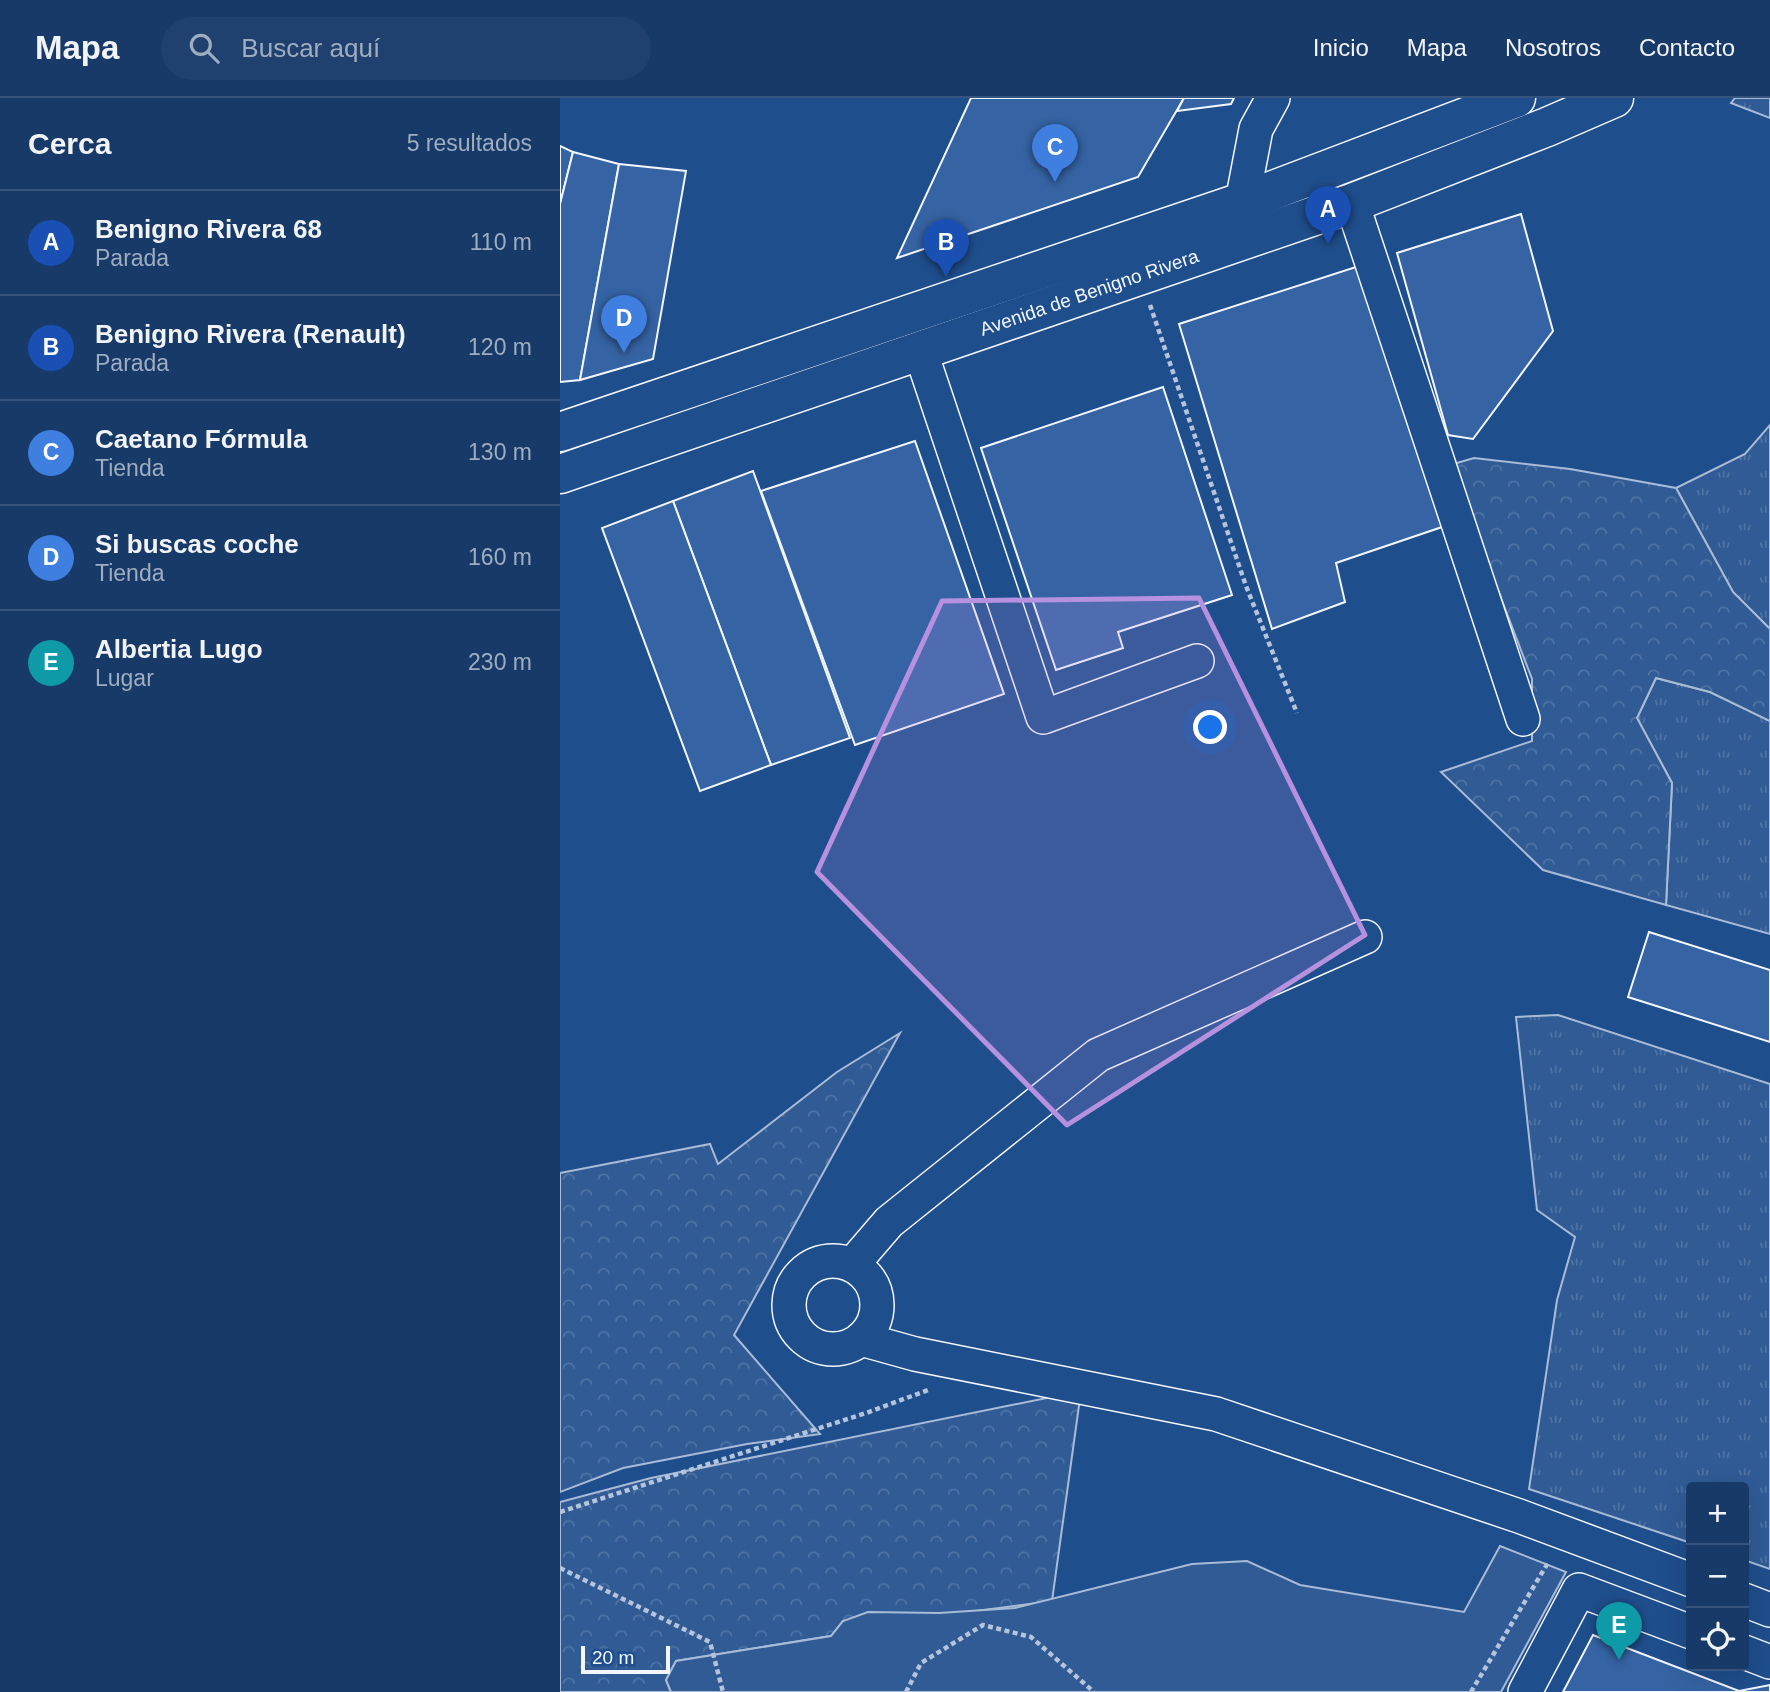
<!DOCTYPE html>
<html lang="es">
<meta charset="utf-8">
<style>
body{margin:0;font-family:Arial,sans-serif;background:#20416f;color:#f1f3f6}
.controls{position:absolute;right:21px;bottom:21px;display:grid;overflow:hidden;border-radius:7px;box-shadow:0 7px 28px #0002}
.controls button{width:63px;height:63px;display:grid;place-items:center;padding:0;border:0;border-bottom:2px solid #36547d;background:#173a69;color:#f1f3f6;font:35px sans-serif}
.scale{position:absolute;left:21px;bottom:18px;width:89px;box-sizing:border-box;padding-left:7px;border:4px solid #f2f6ff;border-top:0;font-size:19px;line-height:24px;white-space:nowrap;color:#f2f6ff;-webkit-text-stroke:5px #1f4e8c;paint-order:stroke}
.you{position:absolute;left:651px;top:630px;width:24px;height:24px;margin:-18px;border:5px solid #fff;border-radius:50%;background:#1a73e8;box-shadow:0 0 0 10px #1a73e833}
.badge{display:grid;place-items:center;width:46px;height:46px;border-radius:50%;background:#ffb74d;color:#fff;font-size:23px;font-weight:700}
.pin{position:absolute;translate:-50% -58px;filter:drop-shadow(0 2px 4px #0008)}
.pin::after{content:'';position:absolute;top:37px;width:24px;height:21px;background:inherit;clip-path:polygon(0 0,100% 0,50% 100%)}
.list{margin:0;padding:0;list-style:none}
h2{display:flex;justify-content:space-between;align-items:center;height:91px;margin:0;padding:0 28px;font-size:30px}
h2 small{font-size:23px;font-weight:400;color:#9eadc0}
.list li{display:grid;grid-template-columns:46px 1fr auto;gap:21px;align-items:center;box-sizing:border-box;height:105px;padding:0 28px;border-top:2px solid #36547d}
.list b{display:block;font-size:26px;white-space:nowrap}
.list p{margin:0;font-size:23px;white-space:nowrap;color:#9eadc0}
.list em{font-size:23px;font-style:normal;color:#9eadc0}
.icon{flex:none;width:38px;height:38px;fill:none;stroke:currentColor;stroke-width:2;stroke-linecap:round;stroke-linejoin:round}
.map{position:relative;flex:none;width:1210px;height:1594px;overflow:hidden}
header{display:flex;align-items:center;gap:42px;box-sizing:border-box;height:98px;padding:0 35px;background:#173a69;border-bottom:2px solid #36547d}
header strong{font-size:33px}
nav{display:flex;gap:38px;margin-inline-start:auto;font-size:24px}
.search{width:490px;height:63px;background:#20416f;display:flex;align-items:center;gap:18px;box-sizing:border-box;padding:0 24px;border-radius:38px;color:#9eadc0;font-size:26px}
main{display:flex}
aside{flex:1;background:#173a69}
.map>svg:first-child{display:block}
</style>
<header>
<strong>Mapa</strong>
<div class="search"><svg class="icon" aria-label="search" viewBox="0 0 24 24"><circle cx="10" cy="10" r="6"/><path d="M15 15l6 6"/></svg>Buscar aquí</div>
<nav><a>Inicio</a><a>Mapa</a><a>Nosotros</a><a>Contacto</a></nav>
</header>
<main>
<aside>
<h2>Cerca<small>5 resultados</small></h2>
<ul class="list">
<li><span class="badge" style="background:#1a4fb4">A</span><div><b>Benigno Rivera 68</b><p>Parada</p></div><em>110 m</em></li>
<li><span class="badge" style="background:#1a4fb4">B</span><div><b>Benigno Rivera (Renault)</b><p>Parada</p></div><em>120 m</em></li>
<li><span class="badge" style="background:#3f7fe0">C</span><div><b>Caetano Fórmula</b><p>Tienda</p></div><em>130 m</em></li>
<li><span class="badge" style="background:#3f7fe0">D</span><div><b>Si buscas coche</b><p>Tienda</p></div><em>160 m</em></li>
<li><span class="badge" style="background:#0f9aa8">E</span><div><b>Albertia Lugo</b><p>Lugar</p></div><em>230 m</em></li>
</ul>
</aside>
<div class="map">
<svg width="1210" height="1594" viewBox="0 0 1210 1594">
<defs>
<pattern id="grass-tufts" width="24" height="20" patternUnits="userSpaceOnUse" patternTransform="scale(1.75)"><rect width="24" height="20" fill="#305b95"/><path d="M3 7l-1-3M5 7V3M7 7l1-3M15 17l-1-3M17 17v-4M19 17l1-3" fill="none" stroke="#4e73a5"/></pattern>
<pattern id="forest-crowns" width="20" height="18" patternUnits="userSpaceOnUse" patternTransform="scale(1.75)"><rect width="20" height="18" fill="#305b95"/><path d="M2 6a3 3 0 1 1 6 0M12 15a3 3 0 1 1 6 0" fill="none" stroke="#4e73a5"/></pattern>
</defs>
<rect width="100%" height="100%" fill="#1f4e8c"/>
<g fill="url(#grass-tufts)" stroke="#a8bbd7" stroke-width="2">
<path d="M1175,0h35v20l-39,-15z"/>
<path d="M1210,327v204l-37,-37 -57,-104 69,-34z"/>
<path d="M1096,580l54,14 60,29v213l-104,-29 6,-122 -35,-65z"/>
<path d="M998,917l212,69v485l-26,-9v-73h-53v56l-162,-54 28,-189 18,-63 -38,-27 -21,-193z"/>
</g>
<g fill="url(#forest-crowns)" stroke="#a8bbd7" stroke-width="2">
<path d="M914,360l96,11 106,19 57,104 37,37v92l-60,-29 -54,-14 -19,40 35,65 -6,122 -123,-35 -102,-98 91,-31v-62l-82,-214z"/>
<path d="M340,935l-166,302 86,99 -73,10 -124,24 -63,24v-319l150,-29 8,20 119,-92z"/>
<path d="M521,1293l-29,210 -92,12 -117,8 -12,15 -155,25 -10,19 5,12h-111v-190l91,-24z"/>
</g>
<path fill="#305b95" stroke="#a8bbd7" stroke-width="2" d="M940,1448l66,26 -65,120h-830l-5,-12 10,-19 155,-25 12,-15 25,-9 71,1 76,-5 177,-44 55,-3 53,24 164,27z"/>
<g fill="#3563a3" stroke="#f2f6ff" stroke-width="2">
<path d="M411,0h213l-46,79 -241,81z"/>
<path d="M624,0h50l-3,6 -54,7z"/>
<path d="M0,48l13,6 -13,52z"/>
<path d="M13,54l46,12 -39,216 -20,2v-178z"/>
<path d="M59,66l67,7 -33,188 -73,21z"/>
<path d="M961,116l32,117 -80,108 -25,-4 -51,-182z"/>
<path d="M799,168l83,261 -106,36 9,39 -73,27 -93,-305z"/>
<path d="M603,289l69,208 -114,37 5,16 -67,22 -75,-222z"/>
<path d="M355,343l89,253 -149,51 -94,-254z"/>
<path d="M193,373l97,267 -79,27 -98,-264z"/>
<path d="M113,403l98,264 -71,26 -98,-263z"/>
<path d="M1089,834l121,38v72l-142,-45z"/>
<path d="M1033,1537l146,56 31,-6v7h-207z"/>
</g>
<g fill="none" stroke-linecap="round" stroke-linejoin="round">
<defs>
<g id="minor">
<path d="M682,104l14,-73 17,-31"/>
<path d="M792,105l171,516"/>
<path d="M360,252l123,367 154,-56"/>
<circle cx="273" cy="1207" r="44"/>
<path d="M292,1167l37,-43 209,-167 267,-118"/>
<path d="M301,1241l54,15 301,60 303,102 172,64"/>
<path d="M1184,1502l26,10"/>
<path d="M1184,1554l26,10"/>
<path d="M965,1594l54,-102 112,42"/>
</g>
<g id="major">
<path d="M0,334l682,-230 274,-104"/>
<path d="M0,376l792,-271 195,-76 67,-29"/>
</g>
</defs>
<use href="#minor" stroke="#f2f6ff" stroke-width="36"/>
<use href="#major" stroke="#f2f6ff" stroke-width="41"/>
<g stroke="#b3c4dc" stroke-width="4.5" stroke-dasharray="5 3.5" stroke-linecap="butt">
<path d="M590,207l96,281 51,127"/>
<path d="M0,1414l306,-99 62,-23"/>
<path d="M0,1470l150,74 13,50"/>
<path d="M346,1594l15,-29 62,-38 48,12 63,55"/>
<path d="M911,1594l78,-131"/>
</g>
<use href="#minor" stroke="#1f4e8c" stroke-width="33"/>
<use href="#major" stroke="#1f4e8c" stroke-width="38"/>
</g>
<path fill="#b691df" fill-opacity="0.2" stroke="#b691df" stroke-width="5" stroke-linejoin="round" d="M639,500l166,337 -298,190 -250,-253 125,-271z"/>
<g text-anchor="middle" stroke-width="5" stroke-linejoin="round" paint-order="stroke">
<g font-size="19" fill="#f2f6ff" stroke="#1f4e8c">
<text transform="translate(529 194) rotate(-19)" y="7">Avenida de Benigno Rivera</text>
</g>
</g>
</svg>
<div class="controls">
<button>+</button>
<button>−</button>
<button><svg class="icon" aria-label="locate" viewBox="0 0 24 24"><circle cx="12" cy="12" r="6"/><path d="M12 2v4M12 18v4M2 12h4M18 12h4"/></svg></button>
</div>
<div class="scale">20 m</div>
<div class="you"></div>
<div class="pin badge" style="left:768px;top:146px;background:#1a4fb4">A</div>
<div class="pin badge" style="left:386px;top:179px;background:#1a4fb4">B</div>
<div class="pin badge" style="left:495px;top:84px;background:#3f7fe0">C</div>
<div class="pin badge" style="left:64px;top:255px;background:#3f7fe0">D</div>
<div class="pin badge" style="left:1059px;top:1562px;background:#0f9aa8">E</div>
</div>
</main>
